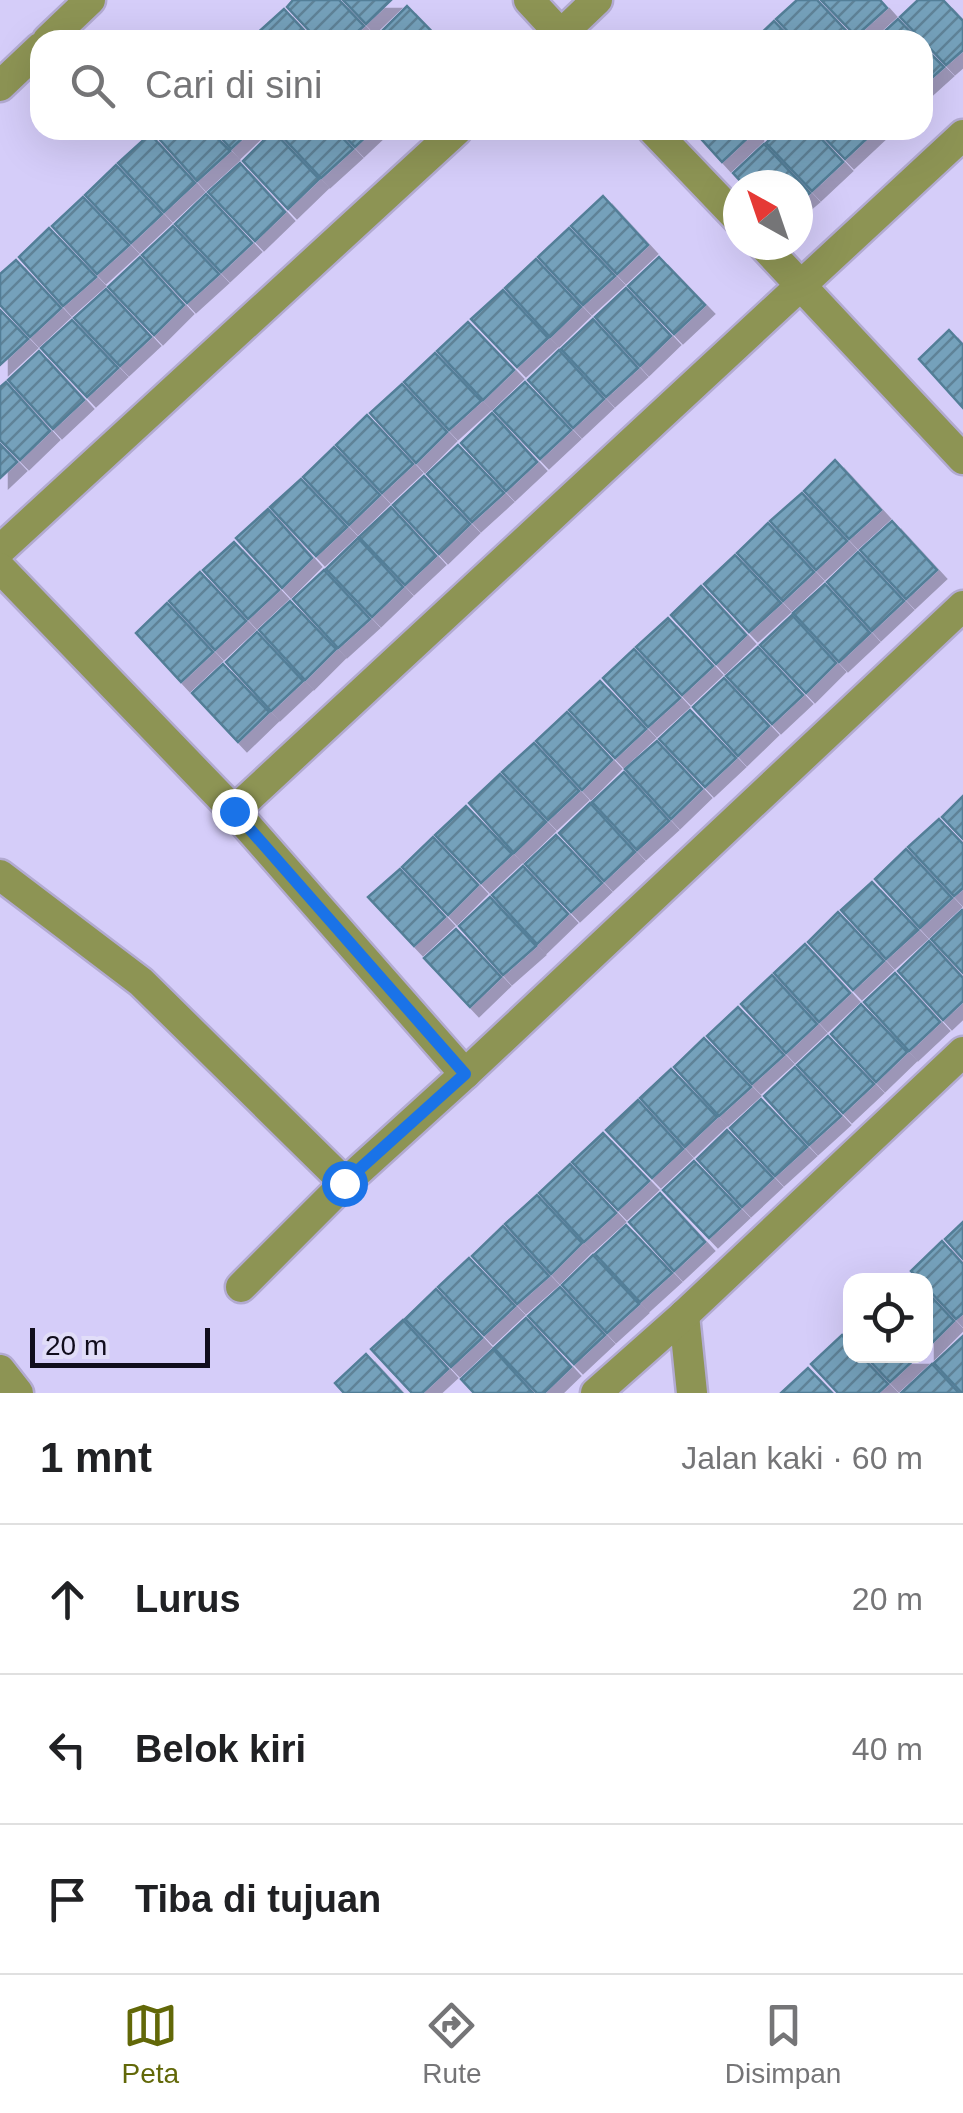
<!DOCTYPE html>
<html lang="id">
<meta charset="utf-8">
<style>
body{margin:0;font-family:Arial,sans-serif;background:#f2f2f2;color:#202124}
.controls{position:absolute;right:30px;bottom:30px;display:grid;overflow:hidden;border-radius:20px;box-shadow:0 10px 40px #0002}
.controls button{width:90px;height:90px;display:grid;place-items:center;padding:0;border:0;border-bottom:2px solid #e0e0e0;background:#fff;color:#202124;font:50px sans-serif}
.compass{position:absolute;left:723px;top:170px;width:90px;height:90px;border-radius:50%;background:#fff;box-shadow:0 10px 40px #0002;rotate:320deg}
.scale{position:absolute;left:30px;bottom:25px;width:180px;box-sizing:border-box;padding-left:10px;border:5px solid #110d1c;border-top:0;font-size:28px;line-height:35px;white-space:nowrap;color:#110d1c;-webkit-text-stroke:8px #e1ddf8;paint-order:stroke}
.stop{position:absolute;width:30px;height:30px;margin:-22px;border:8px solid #1a73e8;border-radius:50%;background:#fff}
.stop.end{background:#1a73e8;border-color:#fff;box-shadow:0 2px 10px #0008}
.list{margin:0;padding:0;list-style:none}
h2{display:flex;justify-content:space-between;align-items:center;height:130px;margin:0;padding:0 40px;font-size:42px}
h2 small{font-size:32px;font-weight:400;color:#757577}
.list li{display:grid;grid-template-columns:65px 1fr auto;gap:30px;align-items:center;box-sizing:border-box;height:150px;padding:0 40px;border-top:2px solid #e0e0e0}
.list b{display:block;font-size:38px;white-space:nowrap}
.list em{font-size:32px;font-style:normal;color:#757577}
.icon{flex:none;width:55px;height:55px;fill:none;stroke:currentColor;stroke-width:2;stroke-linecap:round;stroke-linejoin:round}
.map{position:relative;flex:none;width:963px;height:1393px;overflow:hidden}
.search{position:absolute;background:#fff;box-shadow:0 10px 40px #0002;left:30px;right:30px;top:30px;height:110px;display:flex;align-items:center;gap:25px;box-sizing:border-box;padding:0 35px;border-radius:30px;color:#757577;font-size:38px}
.sheet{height:580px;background:#fff}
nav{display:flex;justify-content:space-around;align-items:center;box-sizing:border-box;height:140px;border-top:2px solid #e0e0e0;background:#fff;font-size:28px;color:#757577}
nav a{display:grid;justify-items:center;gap:5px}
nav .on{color:#626808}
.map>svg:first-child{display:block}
</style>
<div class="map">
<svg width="963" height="1393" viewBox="0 0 963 1393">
<defs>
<pattern id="building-hatch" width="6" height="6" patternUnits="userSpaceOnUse" patternTransform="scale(2.5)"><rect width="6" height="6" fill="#74a1bb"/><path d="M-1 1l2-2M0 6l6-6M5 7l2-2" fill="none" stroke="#5e8297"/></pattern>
<filter id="shadow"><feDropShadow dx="9" dy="9" stdDeviation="0" flood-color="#0004"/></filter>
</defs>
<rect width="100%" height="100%" fill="#d5cdf9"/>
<g fill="url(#building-hatch)" stroke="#527e97" stroke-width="2.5" filter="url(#shadow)">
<path d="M293,0h46l25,26 -16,14h-30l-31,-33z"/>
<path d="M343,0h48l-25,24z"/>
<path d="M797,0h20l36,38 -57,2 -20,-21z"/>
<path d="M821,0h59l7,8 -31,28z"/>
<path d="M918,0h25l20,21v29l-17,15 -46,-48z"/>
<path d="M407,6l33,34h-59l-4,-4z"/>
<path d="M284,9l29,31h-58l-2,-3z"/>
<path d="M898,19l20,21h-43z"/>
<path d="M774,21l18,19h-38z"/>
<path d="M923,46l21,21 -21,19z"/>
<path d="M155,130h54l21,21 -33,30 -44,-49z"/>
<path d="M214,130h37l-20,19z"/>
<path d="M276,130h59l18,19 -32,29z"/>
<path d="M339,130h34l-18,17z"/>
<path d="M693,130h59l2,2 -32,30z"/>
<path d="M779,130h34l30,32 -31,29 -46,-48z"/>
<path d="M817,130h59l-31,29z"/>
<path d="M273,131l46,48 -31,30 -45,-48z"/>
<path d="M150,134l45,49 -31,29 -46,-49z"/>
<path d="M764,144l46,49 -12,10v-18h-54l-11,-12z"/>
<path d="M240,163l45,49 -30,29 -47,-49z"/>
<path d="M116,165l46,49 -31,29 -46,-48z"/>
<path d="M206,194l46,49 -31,29 -46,-48z"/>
<path d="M603,196l45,49 -31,29 -46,-48z"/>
<path d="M83,197l46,48 -32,29 -45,-48z"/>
<path d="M173,226l46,48 -32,29 -45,-48z"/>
<path d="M49,228l47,49 -33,29 -44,-49z"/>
<path d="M569,228l46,48 -32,29 -45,-48z"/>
<path d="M140,257l44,48 -30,30 -46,-48z"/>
<path d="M659,257l46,48 -31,29 -46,-48z"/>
<path d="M536,259l45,48 -31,30 -45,-49z"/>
<path d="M16,260l45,48 -31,29 -30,-32v-31z"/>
<path d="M626,288l45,48 -31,30 -45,-49z"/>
<path d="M106,289l45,48 -31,29 -46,-48z"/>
<path d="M503,290l45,48 -31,29 -46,-48z"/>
<path d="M0,310l28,29 -28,26z"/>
<path d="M593,319l45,49 -32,29 -45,-48z"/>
<path d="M72,320l46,48 -31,29 -46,-49z"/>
<path d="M468,322l46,48 -31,30 -46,-49z"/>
<path d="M949,330l14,15v63l-44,-49z"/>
<path d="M559,350l45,49 -31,29 -45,-48z"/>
<path d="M39,351l45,49 -31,29 -45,-49z"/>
<path d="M435,353l46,48 -32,29 -45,-48z"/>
<path d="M6,382l44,49 -30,29 -20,-20v-53z"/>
<path d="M525,382l46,48 -31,29 -46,-48z"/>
<path d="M402,384l45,48 -31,31 -46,-50z"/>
<path d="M492,413l45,49 -31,29 -45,-48z"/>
<path d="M367,415l46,49 -31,29 -46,-48z"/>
<path d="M0,444l17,18 -17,16z"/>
<path d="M458,445l46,48 -32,29 -45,-48z"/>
<path d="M334,447l46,48 -31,30 -46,-48z"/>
<path d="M835,460l46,50 -32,29 -45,-48z"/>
<path d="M424,476l46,48 -31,30 -46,-49z"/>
<path d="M301,479l46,48 -31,29 -46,-49z"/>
<path d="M802,493l45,48 -31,29 -46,-49z"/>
<path d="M391,507l45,49 -31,29 -46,-48z"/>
<path d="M268,509l44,49 -30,30 -46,-50z"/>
<path d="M892,521l45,49 -31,29 -46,-49z"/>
<path d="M768,523l46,49 -31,29 -46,-48z"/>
<path d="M358,538l45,49 -31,30 -46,-48z"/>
<path d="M234,542l45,48 -31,29 -45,-49z"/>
<path d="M858,552l46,49 -32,30 -45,-49z"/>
<path d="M735,555l46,48 -32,29 -45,-48z"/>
<path d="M324,570l46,49 -32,29 -45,-49z"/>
<path d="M200,572l46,49 -31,29 -46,-49z"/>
<path d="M825,584l45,49 -31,29 -46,-49z"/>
<path d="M701,586l45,49 -30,29 -45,-49z"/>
<path d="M290,601l46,48 -31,31 -46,-50z"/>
<path d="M167,603l46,49 -32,30 -45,-49z"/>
<path d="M792,615l44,48 -30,30 -46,-48z"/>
<path d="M668,618l45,48 -31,29 -46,-48z"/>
<path d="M257,632l46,49 -32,30 -45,-49z"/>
<path d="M758,647l45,48 -31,29 -46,-48z"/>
<path d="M634,649l46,49 -32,29 -45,-49z"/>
<path d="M223,664l46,48 -31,30 -46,-49z"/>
<path d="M724,678l45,48 -31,30 -45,-49z"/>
<path d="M600,681l46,48 -31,29 -46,-48z"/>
<path d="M690,710l46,48 -31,29 -46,-48z"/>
<path d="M567,712l45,48 -30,30 -46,-49z"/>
<path d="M657,741l45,48 -31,30 -46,-50z"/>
<path d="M534,743l45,48 -31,29 -46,-48z"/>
<path d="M624,772l45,49 -32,29 -45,-48z"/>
<path d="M500,774l46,48 -32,31 -45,-50z"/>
<path d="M963,796v43l-21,-22z"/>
<path d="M590,803l45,49 -31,29 -45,-48z"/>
<path d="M466,806l46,48 -31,29 -46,-48z"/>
<path d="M939,819l24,25v44l-9,8 -46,-49z"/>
<path d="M556,835l46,48 -31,29 -46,-48z"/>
<path d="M433,837l45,48 -30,30 -46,-48z"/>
<path d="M906,849l46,49 -32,30 -45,-49z"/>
<path d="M523,866l45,48 -31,30 -45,-49z"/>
<path d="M400,869l45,48 -31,29 -46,-49z"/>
<path d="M872,882l46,48 -32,29 -45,-49z"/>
<path d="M490,897l46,49 -33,29 -44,-49z"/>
<path d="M962,910l1,1v62l-32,-34z"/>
<path d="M838,912l46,49 -31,29 -45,-48z"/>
<path d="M456,929l45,48 -31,30 -46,-49z"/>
<path d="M929,941l34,37v23l-20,19 -45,-49z"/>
<path d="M805,944l45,49 -31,29 -45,-49z"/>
<path d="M895,973l45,49 -31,29 -45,-49z"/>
<path d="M772,975l45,49 -31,29 -45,-49z"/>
<path d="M861,1004l46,48 -31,30 -45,-48z"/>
<path d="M738,1007l46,48 -32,29 -45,-48z"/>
<path d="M828,1036l46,48 -31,29 -46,-48z"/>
<path d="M704,1038l47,49 -32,29 -45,-49z"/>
<path d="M795,1067l46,49 -32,29 -45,-49z"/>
<path d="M671,1069l46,48 -32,30 -45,-49z"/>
<path d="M761,1099l46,48 -32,29 -45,-48z"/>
<path d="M638,1100l45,49 -31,29 -46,-48z"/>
<path d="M727,1130l46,48 -31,29 -45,-48z"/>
<path d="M603,1133l46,48 -31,29 -46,-48z"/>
<path d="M694,1161l46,48 -31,29 -46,-48z"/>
<path d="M570,1164l46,49 -32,29 -45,-49z"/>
<path d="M660,1193l45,49 -31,29 -45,-49z"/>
<path d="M537,1195l45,48 -31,31 -46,-50z"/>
<path d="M963,1222v37l-18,-20z"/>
<path d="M626,1225l46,48 -32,29 -45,-48z"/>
<path d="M503,1226l46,50 -32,28 -45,-48z"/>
<path d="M942,1241l21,23v49l-7,6 -30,-32v-7h-6l-9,-9z"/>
<path d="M593,1255l46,49 -32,29 -45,-48z"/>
<path d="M469,1258l46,48 -31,29 -46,-48z"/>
<path d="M560,1287l45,48 -31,29 -46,-48z"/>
<path d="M436,1289l46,49 -31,29 -46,-48z"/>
<path d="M926,1291l28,30 -28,28z"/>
<path d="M526,1318l45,49 -27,26h-7l-43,-45z"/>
<path d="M403,1320l45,49 -26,24h-10l-41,-44z"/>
<path d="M842,1335l8,10v11h11l27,28 -10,9h-40l-27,-29z"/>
<path d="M963,1336v57h-1l-28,-30z"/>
<path d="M493,1349l40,44h-59l-13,-14z"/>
<path d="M366,1354l36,39h-58l-9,-10z"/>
<path d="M865,1356h53l-28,26z"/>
<path d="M932,1364l27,29h-58z"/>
<path d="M808,1368l24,25h-51z"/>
</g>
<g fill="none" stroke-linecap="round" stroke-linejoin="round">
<defs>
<g id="street">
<path d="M529,0l37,40"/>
<path d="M48,40l42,-40"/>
<path d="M555,40l42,-40"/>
<path d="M0,86l40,-38"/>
<path d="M653,130l85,89"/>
<path d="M763,245l200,214"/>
<path d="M0,550l457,-420"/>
<path d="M0,568l234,243 231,263"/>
<path d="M234,811l729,-676"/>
<path d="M0,875l141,107 204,201"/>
<path d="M241,1287l104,-104 120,-109 498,-468"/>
<path d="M684,1315l8,78"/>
<path d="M0,1370l18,23"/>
<path d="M596,1393l88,-78 279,-263"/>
</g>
</defs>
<use href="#street" stroke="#b2aad1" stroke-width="35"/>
<use href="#street" stroke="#8d9454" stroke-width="30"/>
</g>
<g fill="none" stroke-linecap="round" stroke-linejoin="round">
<path stroke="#1a73e8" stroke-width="12" d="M234,811l231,263 -121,109"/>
</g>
</svg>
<div class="controls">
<button><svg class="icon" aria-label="locate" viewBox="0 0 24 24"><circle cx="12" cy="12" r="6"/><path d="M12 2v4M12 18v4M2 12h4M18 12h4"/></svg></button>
</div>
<svg class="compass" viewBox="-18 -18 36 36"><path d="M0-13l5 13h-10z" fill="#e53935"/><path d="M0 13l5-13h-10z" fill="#757577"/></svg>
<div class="scale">20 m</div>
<div class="stop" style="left:344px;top:1183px"></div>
<div class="stop end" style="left:234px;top:811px"></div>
<div class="search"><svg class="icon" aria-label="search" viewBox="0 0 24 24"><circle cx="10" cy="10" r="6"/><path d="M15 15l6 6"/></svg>Cari di sini</div>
</div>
<section class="sheet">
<h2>1 mnt<small>Jalan kaki · 60 m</small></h2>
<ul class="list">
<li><svg class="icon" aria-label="ahead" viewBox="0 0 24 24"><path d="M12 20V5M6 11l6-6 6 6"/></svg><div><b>Lurus</b></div><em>20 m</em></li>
<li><svg class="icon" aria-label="left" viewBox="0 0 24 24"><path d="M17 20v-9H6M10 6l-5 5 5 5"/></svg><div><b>Belok kiri</b></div><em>40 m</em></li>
<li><svg class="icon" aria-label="arrive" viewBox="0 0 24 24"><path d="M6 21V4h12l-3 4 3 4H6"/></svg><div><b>Tiba di tujuan</b></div></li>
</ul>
</section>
<nav>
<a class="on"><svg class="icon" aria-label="map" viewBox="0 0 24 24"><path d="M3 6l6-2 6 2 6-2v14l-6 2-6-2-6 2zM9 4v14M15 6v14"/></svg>Peta</a>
<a><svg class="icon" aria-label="directions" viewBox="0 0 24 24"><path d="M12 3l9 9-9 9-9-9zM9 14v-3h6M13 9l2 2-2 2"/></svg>Rute</a>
<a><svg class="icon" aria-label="saved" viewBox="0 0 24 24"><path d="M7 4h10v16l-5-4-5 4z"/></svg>Disimpan</a>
</nav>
